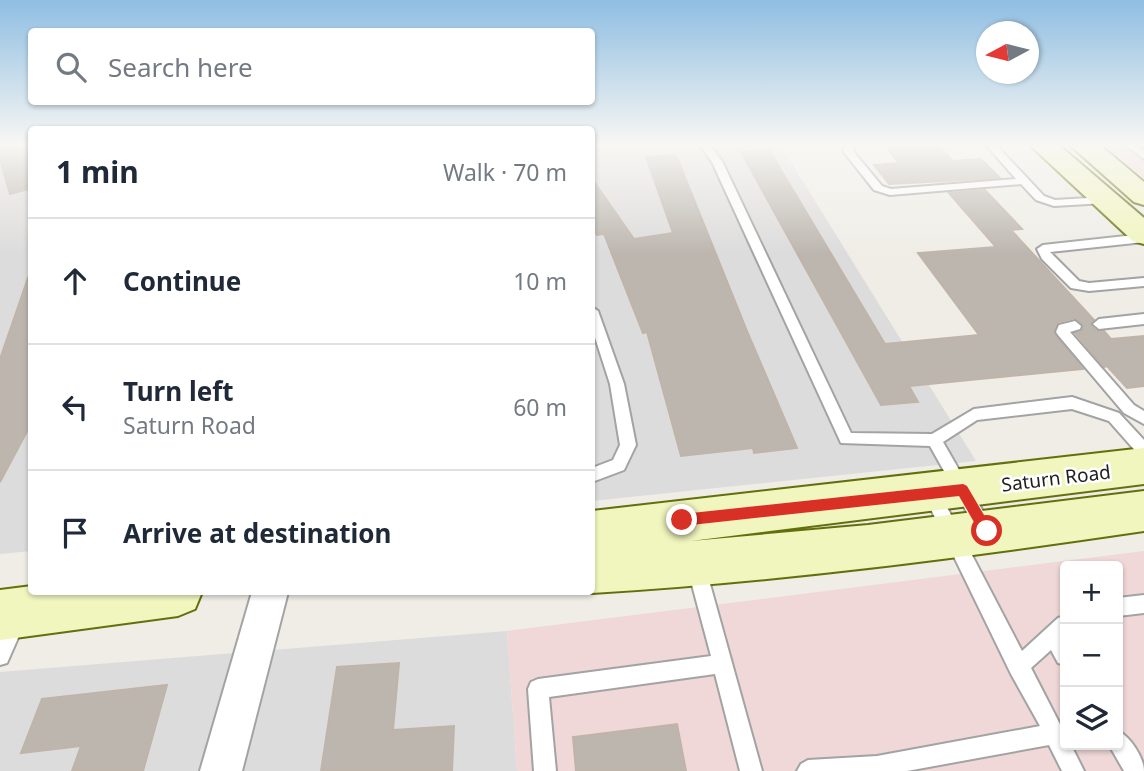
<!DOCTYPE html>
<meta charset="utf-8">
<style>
body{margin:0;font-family:"Noto Sans",sans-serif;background:#f6f6f7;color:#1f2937}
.controls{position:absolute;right:21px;bottom:21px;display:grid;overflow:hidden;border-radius:7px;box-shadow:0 2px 5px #0004}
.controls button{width:63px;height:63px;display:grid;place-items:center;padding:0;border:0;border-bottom:2px solid #e0e1e3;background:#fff;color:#1f2937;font:35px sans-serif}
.compass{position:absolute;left:976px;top:21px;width:63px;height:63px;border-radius:50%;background:#fff;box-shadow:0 2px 5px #0004;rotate:263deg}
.stop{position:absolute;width:21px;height:21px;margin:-16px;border:5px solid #d93025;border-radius:50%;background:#fff}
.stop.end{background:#d93025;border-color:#fff;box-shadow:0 2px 7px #0008}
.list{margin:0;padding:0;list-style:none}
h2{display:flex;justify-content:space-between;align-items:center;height:91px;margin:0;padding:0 28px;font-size:30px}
h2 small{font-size:23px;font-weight:400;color:#747a83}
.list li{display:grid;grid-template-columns:46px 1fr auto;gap:21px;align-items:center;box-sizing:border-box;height:126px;padding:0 28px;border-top:2px solid #e0e1e3}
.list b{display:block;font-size:26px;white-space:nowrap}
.list p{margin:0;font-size:23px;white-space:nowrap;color:#747a83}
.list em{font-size:23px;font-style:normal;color:#747a83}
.icon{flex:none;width:38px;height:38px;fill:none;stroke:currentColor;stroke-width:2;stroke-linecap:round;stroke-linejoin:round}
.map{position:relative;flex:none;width:1144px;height:771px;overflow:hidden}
.search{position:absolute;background:#fff;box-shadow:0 2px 5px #0004;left:28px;top:28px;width:567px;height:77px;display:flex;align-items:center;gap:18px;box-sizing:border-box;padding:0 24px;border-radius:7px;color:#747a83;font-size:26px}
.panel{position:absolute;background:#fff;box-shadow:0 2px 5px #0004;left:28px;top:126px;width:567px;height:469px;border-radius:7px}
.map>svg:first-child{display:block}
</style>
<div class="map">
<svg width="1144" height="771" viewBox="0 0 1144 771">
<rect width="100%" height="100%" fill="#efede6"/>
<g fill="#dddcdc">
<path d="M0,146h31v405l-31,3z"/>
<path d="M781,146l195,315 -384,40v-354z"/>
<path d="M507,631l10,140h-517v-99z"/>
</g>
<g fill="#efd8d7" fill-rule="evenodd">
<path d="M1105,146h39v32z"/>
<path d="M1144,551v220h-627l-10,-140zM1065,566h53v179h-53z"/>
</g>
<g fill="#bcb6af" stroke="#c0b4a9" stroke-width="2">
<path d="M0,146h32v42l-22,6 -10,-34z"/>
<path d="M909,146h30l14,15 28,-2 19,19 -111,6 -15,-19 25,-2 -12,-15z"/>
<path d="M769,150l116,194 94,-9 -61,-82 78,-6 -47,-54 36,-3 37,39 -11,1 83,90 -3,6 6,5h7l7,8 33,-3v50l-17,2 -20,-22 -3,1 -29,-34 6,-1 3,-7 -10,-7 -16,4 -4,11 29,36 -174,17 9,16 -37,3 -140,-253z"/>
<path d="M676,155l71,176 50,117 -43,5 -1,-5 -72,8 -34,-124 -4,1 -39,-99 -7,1 -5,-8v-48l42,60 39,-6 -27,-76z"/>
<path d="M28,278l4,1v143l-32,60v-123z"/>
<path d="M399,663l-6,67 61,-4 -2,45h-131l16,-104z"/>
<path d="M167,685l-24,86h-71l9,-25 -60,7 21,-54z"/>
<path d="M677,724l9,47h-110l-3,-34z"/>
</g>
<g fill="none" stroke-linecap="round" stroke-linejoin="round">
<defs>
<g id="lane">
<path d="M701,146h9l12,15 129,272 81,1 42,-25 98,-12 47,16 25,27v16l-5,-1 -30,-34 -37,-12 -95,11 -34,22 49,85 -2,5 -6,3 -6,-3 -48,-86 -89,-3 -129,-281z"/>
<path d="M846,146h10l-3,5 29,35 9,3 125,-10 -29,-33h10l47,50 11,4 50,-3 5,3 -5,3 -51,3 -18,-6 -15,-16 -131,11 -16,-5 -31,-39z"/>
<path d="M1127,146h11l6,5v8z"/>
<path d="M1144,234v8l-94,10 29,29 10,2 55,-5v8l-55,5 -18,-3 -29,-29 -5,-10 6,-4z"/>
<path d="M592,307l6,4 26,73 12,61 -12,25 -32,12v-14l21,-8 7,-15 -10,-61 -18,-56z"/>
<path d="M1144,314v10l-45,5 -6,-5 6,-5z"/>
<path d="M1075,321l6,5 -1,3 -10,3 64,73 10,6v13l-20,-11 -66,-78 -2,-3 3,-7z"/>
<path d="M932,488l6,2 84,161 36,-33 7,-2v49l-7,-2 -7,-13 -20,18 34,66v11h6l13,26h-22l-13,-26 -142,26h-110l4,-7 7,-4 69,-4 163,-30 -29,-52 -87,-179 2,-5z"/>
<path d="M696,558l6,2 3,6 57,205h-22l-25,-97 -166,23 7,74h-22l-6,-82 3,-7 7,-3 173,-23 -24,-90 3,-6z"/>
<path d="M1144,595v18l-26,3v-18z"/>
<path d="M16,613l6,3 3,6 -18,41 -7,2v-30l10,-19z"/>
<path d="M1118,731c12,5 26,27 26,40h-20l-15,-26h9z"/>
</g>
<path id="street" d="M252,592h36l-46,179h-42z"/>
<g id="secondary">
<path d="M1031,146h29l84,72v26l-11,-3z"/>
<path d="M1071,146h30l43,36v23l-10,-3z"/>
<path d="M1144,448v36l-453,57 177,-16 276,-34v40c-183,27 -367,51 -552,62l-4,-1h4v-81z"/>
<path d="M32,586v6h170l-7,17 -17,7 -178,24v-50z"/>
</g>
</defs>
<use href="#lane" stroke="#a3a3a3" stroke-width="4"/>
<use href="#street" stroke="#a3a3a3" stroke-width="4"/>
<use href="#secondary" stroke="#62700c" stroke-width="4"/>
<use href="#lane" fill="#fff" fill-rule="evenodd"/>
<use href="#street" fill="#fff" fill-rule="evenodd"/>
<use href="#secondary" fill="#f1f5be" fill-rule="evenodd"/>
</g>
<linearGradient id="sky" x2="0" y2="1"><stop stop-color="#8fbee2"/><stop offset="0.57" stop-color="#f8f7f4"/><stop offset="1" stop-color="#f8f7f4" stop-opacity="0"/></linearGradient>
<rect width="1144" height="254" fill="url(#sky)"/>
<path fill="#d93025" d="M963,484l4,2 24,41v9h-9l-23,-40 -277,30 -7,-6 7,-6z"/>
<g text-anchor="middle" stroke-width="5" stroke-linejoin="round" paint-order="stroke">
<g font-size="19" fill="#1f1f1f" stroke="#fff">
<text transform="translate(1056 478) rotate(-7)" y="7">Saturn Road</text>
</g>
</g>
</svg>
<div class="controls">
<button>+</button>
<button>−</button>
<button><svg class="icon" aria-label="layers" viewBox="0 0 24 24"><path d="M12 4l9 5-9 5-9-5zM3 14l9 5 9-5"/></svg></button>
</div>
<svg class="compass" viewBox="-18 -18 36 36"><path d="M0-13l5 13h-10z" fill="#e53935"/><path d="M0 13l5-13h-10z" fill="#747a83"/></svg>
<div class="stop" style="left:987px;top:531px"></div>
<div class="stop end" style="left:682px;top:520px"></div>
<div class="search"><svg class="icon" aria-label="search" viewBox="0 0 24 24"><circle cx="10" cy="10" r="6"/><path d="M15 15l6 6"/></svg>Search here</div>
<section class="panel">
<h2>1 min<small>Walk · 70 m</small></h2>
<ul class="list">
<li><svg class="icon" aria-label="ahead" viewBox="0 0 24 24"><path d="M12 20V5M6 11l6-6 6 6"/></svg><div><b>Continue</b></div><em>10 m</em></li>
<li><svg class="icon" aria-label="left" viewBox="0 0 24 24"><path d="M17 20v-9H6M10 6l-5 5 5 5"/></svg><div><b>Turn left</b><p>Saturn Road</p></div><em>60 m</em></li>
<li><svg class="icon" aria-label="arrive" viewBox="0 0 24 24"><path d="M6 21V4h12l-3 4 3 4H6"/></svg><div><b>Arrive at destination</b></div></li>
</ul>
</section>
</div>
